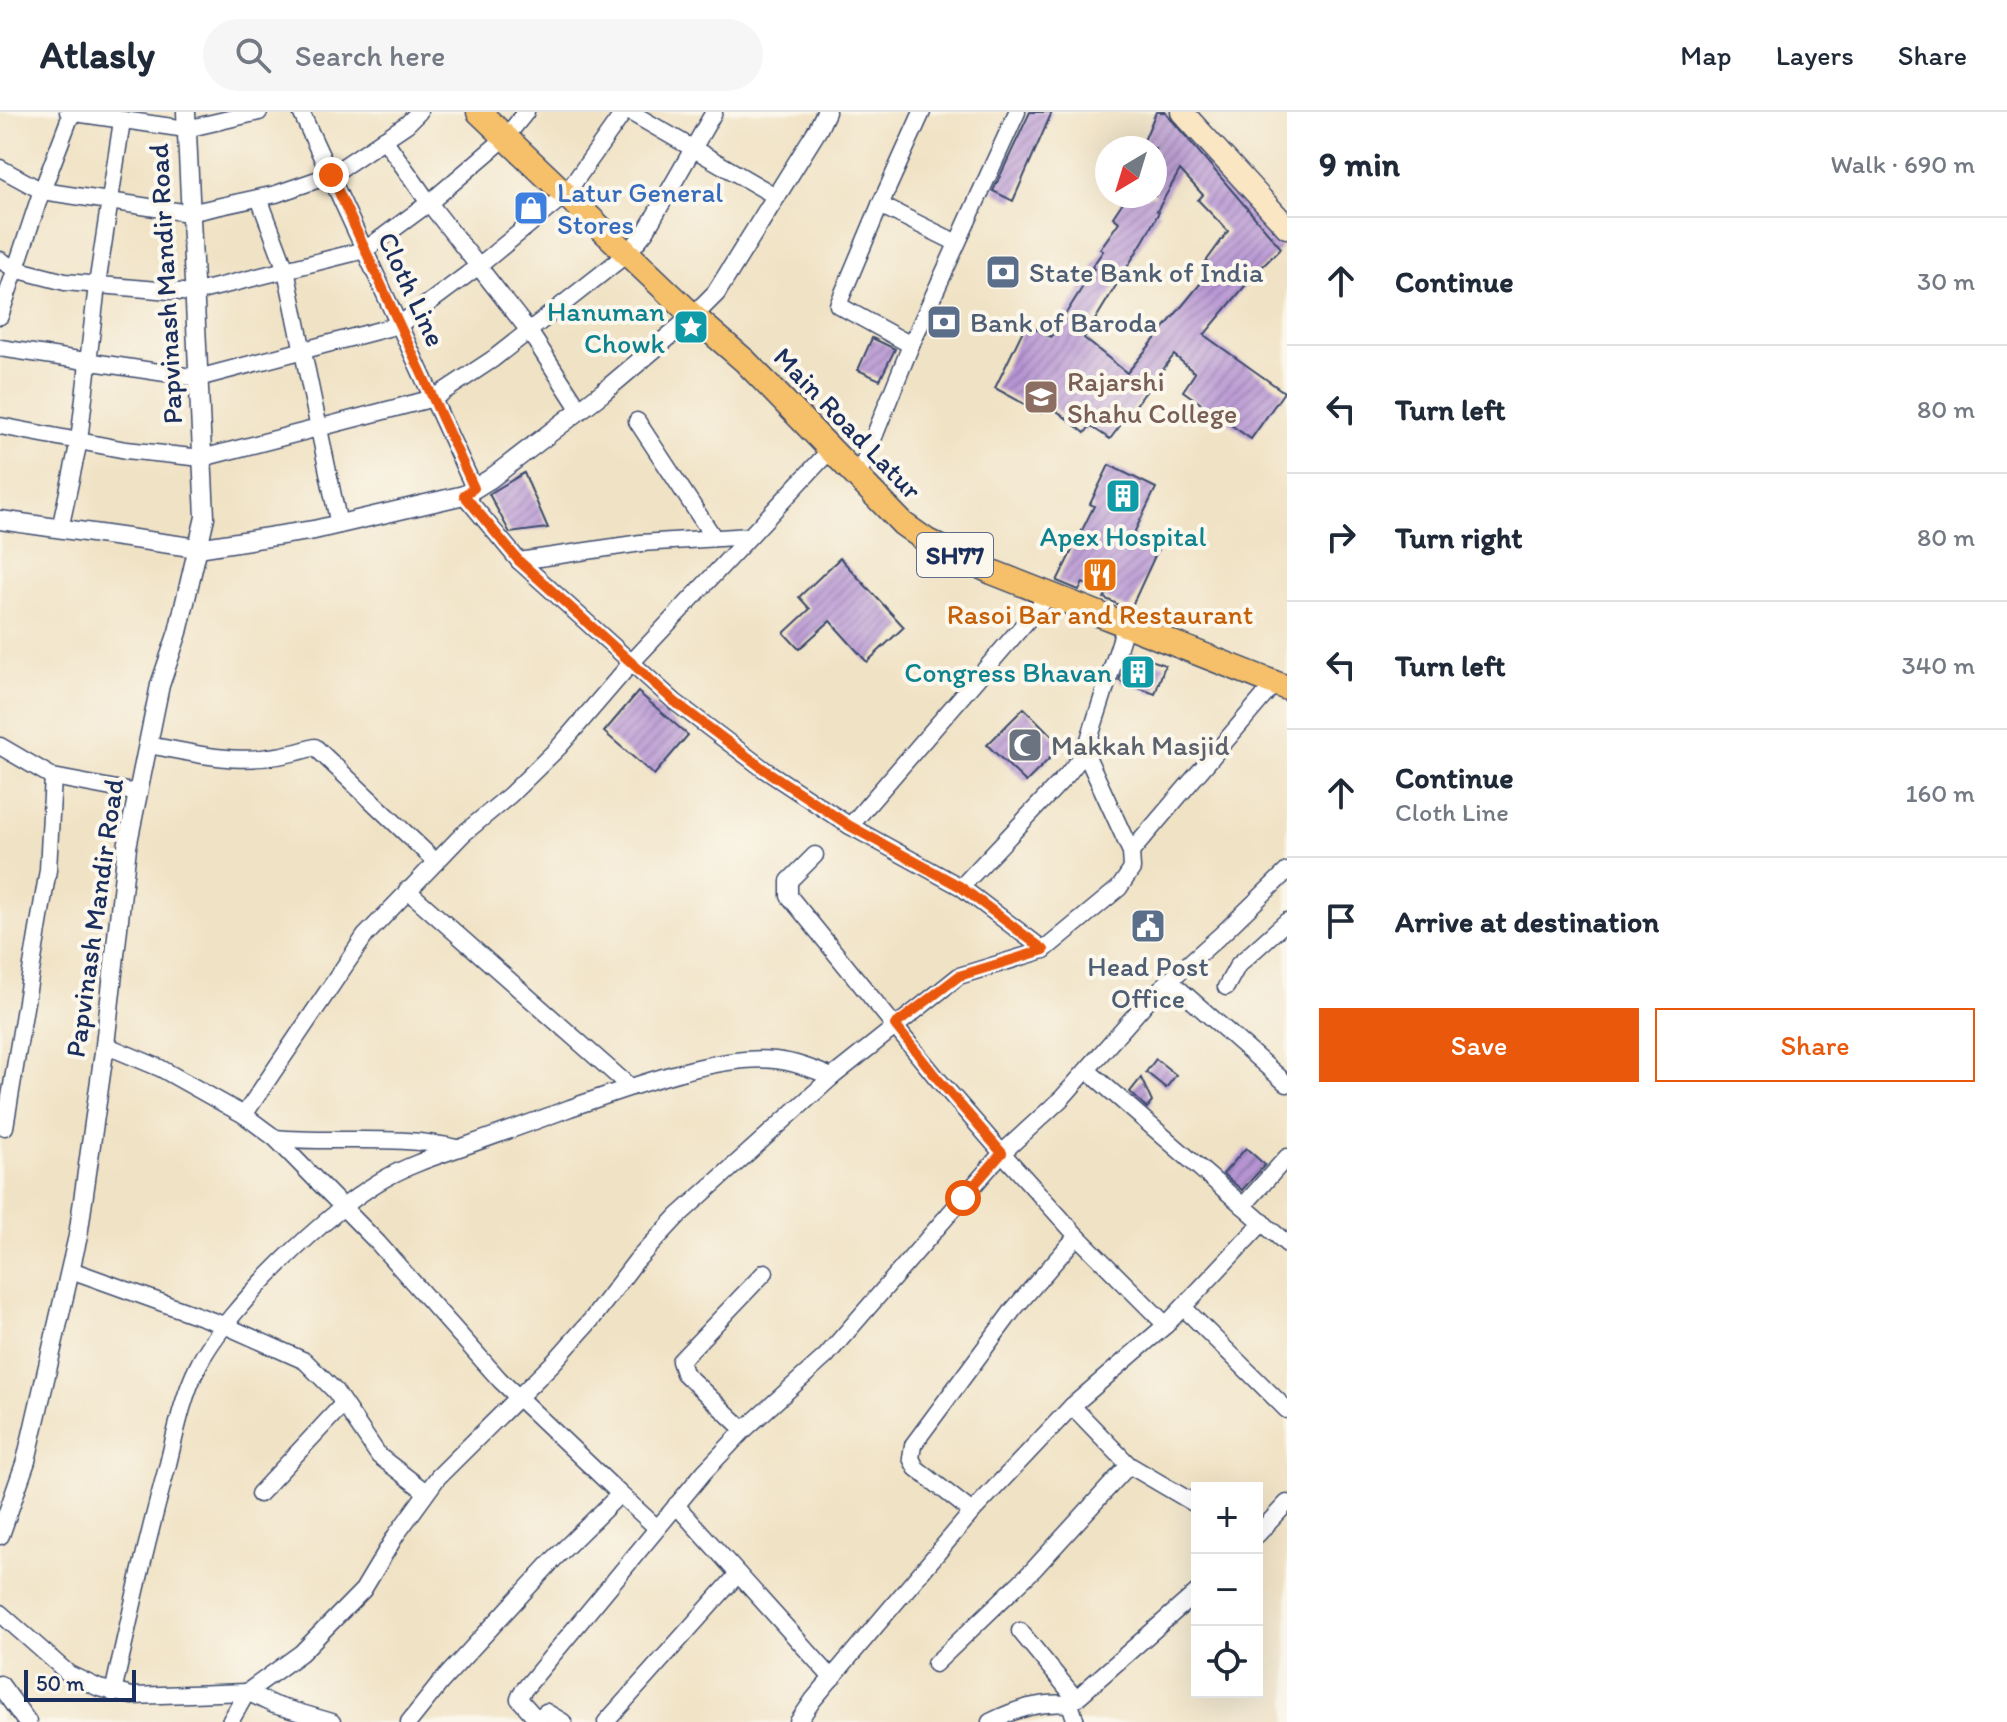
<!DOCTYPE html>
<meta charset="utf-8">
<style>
body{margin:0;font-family:Itim,sans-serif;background:#f6f6f7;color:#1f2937}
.controls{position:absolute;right:24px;bottom:24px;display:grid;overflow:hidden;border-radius:0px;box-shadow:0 8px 32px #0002}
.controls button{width:72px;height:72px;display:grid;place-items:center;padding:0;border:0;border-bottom:2px solid #e0e1e3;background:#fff;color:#1f2937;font:40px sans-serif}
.compass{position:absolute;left:1095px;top:24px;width:72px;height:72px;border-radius:50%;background:#fff;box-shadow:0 8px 32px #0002;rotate:218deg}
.scale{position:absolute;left:24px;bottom:20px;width:112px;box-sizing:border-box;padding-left:8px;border:4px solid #1b2f5e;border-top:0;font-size:22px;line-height:28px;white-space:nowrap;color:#1b2f5e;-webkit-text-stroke:6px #fbf7ec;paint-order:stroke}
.stop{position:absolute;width:24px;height:24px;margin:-18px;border:6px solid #ea580c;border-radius:50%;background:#fff}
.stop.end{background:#ea580c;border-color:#fff;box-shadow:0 2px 8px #0008}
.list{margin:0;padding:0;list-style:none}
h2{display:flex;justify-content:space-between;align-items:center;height:104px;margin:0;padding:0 32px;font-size:34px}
h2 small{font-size:26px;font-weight:400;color:#747a83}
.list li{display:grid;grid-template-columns:52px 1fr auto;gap:24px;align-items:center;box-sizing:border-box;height:128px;padding:0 32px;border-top:2px solid #e0e1e3}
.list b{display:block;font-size:30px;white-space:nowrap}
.list p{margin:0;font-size:26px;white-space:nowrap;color:#747a83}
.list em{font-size:26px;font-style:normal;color:#747a83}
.actions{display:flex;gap:16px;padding:24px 32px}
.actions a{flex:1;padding:18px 0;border:2px solid #ea580c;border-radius:0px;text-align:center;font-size:28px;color:#ea580c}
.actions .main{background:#ea580c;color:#fff}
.icon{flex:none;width:44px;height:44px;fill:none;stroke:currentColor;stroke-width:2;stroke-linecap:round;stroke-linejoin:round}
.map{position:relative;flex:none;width:1287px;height:1610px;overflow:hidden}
header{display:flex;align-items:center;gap:48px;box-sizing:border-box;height:112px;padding:0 40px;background:#fff;border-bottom:2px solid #e0e1e3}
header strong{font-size:38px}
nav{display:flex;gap:44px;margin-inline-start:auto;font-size:28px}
.search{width:560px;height:72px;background:#f6f6f7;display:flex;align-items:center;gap:20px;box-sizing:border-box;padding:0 28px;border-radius:44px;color:#747a83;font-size:30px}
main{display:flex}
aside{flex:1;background:#fff}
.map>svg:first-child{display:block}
</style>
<header>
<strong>Atlasly</strong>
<div class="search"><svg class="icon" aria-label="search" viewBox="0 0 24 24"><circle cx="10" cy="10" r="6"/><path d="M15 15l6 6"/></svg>Search here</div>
<nav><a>Map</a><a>Layers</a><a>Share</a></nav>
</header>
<main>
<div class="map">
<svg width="1287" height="1610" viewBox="0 0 1287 1610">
<defs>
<pattern id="building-hatch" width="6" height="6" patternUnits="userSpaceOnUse" patternTransform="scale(2)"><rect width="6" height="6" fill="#b694d2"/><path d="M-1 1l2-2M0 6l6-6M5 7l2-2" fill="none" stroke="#9379ae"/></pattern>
</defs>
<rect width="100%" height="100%" fill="#fbf7ec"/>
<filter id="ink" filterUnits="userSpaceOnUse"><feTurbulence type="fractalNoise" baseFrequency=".0125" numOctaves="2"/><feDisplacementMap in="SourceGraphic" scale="16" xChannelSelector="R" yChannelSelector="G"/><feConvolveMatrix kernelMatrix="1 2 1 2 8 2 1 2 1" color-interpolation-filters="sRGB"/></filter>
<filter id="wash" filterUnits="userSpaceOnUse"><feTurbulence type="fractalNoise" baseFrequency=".006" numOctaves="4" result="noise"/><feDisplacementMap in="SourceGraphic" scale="32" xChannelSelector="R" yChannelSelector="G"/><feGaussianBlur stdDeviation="1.8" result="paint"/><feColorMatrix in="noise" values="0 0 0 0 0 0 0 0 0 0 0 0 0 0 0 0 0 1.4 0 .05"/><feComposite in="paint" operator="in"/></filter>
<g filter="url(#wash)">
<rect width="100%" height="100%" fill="#f0e2c4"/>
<g id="blocks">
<g fill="url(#building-hatch)" fill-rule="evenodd">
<path d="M1030,0h22l-39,89 -20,-10z"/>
<path d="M1156,0h9l116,136 -26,26 -51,61 80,57 -33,47 -68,-48 12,-18 -21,-18 -64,84 -20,-13 -5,7 -37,-29 -7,9 -46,-25 31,-64 25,13 43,-68 -2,-2 11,-16 -3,-2 19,-27 -6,-5 14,-21h28v-48h-14zM1180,58l23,25 -5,5 30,31 -26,36 8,5 -83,101 -43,-35 61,-100 14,-26 -2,-1z"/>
<path d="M872,226l23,11 -15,31 -22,-10z"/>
<path d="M1109,353l47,23 -23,47 26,12 -29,63 -26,-12 2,-4 -23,-11 -4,7 -22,-9 37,-75 -4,-2z"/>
<path d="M524,361l24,55 -38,5 -21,-39z"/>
<path d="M840,446l64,69 -37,35 -37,-41 -31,28 -15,-16 26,-24 -11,-12z"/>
<path d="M1129,540l36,13 -10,29 -36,-13z"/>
<path d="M638,580l50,43 -34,40 -50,-43z"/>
<path d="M1024,596l38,38 -36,36 -39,-37z"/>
<path d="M1156,947l20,16 -10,13 -20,-16z"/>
<path d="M1141,966l11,24 -5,6 -17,-16z"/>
<path d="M1246,1036l19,17 -23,25 -19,-16z"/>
</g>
</g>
</g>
<g filter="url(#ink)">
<use href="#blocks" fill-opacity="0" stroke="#3b4a6d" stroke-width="2"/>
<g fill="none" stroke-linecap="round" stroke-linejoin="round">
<defs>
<g id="minor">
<path d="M68,0l118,17 73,-17"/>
<path d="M301,0l173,376"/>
<path d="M630,0l147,85"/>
<path d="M384,27l45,64 100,128 51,79"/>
<path d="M0,56l42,23 147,22 87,-19 55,-19 76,-51 12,-12"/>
<path d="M259,86l27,72 53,255"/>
<path d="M880,93l77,38"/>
<path d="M0,148l15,9 50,13 128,11 172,-43 64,-47 76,-65 21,-26"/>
<path d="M0,204l40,-120 32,-84"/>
<path d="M911,233l-73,-40 42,-100 42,-93"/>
<path d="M0,236l198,30 201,-53 81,-60 85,-70 59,-83"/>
<path d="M637,309l77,117"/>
<path d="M0,314l126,24 76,8 232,-60 59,-39 135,-106 18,-22 68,-119"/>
<path d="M857,367l54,-134 106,-233"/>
<path d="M464,383l55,66 156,141 90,68 85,56 111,61 83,63 75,-62 13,-19 -1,-17 -46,-100 -18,23 -106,112"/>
<path d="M60,417l19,-88 18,-156 25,-164"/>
<path d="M519,449l122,-18 109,-7 81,-87"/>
<path d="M148,633c66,12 100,23 167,2l121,115"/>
<path d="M0,634l53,31 85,16"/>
<path d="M1085,640l41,-128"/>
<path d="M850,714l200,-232"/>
<path d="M1131,740l144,-169"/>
<path d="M815,743l-26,26v15l147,181 66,76 75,83 89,89"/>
<path d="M407,778l223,197"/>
<path d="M1170,869l117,103"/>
<path d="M1226,875l12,-22 49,-44"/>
<path d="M105,933l55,23 84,47 31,23 103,105 122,137 120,114 -65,64 -114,124 -32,40"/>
<path d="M1087,958l200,174"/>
<path d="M244,1003l121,-179 98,-102 47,-39 49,-48 73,-85 118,-126"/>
<path d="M5,1015l43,-257 5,-93"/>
<path d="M275,1026c60,6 123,-4 181,10"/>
<path d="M1243,1094l44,-49"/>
<path d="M71,1158l153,55 81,36 30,30 44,65 47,36"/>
<path d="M1184,1196l103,102"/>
<path d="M1072,1294l57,59 68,40"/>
<path d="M744,1318l-60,-57 -4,-12 85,-89"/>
<path d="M259,1382l84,-90"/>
<path d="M620,1382l37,34"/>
<path d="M676,1393l156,173"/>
<path d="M972,1400l-56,-44 -5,-10 2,-13 100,-135 64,-74"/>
<path d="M1257,1423l30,-32"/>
<path d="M0,1501l69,61 30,14 33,8 115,-4 27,13 58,17"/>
<path d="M1020,1519l56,68"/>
<path d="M935,1552l98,-94 96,-105"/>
<path d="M113,1581c17,-77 34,-154 55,-229 8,-33 15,-68 30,-98 27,-56 132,-157 186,-187 26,-15 56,-24 84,-34 34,-12 68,-24 102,-37 55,-19 147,-54 205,-48 20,2 38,9 57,17l127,-101 85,-26"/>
<path d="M536,1606l-17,-19 3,-7 182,-220 40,-42 82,-74 176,-203 60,-55 88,-100 73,-65 64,-62"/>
<path d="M230,1610l17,-30 54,-39 62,-63 33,-55 42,-58 116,-115 38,-43 44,-58 42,-45 154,-139"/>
<path d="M533,1610l13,-10 17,10"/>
<path d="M606,1610l132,-148"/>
<path d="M798,1610l15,-22 159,-188 100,-106 94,-81 97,-103"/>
<path d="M990,1610c26,-13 51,-21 80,-18"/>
<path d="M1076,1610l-6,-18 127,-112"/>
</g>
<g id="tertiary">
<path d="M0,408l198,28 116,-18 150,-35 26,-16 112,-86 91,-77 23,-23 102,-164 8,-17"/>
<path d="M0,1423l26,-74 52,-225 27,-191 22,-198 33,-162 18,-53 27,-115 -19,-405"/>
<path d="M0,1573l27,37"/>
</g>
<path id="secondary" d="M1182,0l105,115"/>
<path id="primary" d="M479,0l214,204 52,45 158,163 24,17 65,31 295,116"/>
</defs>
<use href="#minor" stroke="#3b4a6d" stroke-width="19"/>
<use href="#tertiary" stroke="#3b4a6d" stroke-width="21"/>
<use href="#secondary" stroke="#3b4a6d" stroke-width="25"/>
<use href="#primary" stroke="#3b4a6d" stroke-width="27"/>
<use href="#minor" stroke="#fff" stroke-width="16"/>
<use href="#tertiary" stroke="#fff" stroke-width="18"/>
<use href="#secondary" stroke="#fbe6c4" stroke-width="22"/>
<use href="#primary" stroke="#f6c06b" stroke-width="24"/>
</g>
</g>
<g fill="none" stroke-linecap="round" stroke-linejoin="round" filter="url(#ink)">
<path stroke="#ea580c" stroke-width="10" d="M331,63l143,313 -10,7 55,66 156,141 90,68 85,56 111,61 83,63 -85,26 -64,49 41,52 66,76 -39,45"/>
</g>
<defs>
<symbol id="shop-square" viewBox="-11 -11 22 22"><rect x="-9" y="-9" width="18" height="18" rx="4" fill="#3f7fe0" stroke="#fbf7ec"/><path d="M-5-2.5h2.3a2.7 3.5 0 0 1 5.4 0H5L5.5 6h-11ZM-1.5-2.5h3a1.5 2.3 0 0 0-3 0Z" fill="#fff"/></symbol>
<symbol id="bank-square" viewBox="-11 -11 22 22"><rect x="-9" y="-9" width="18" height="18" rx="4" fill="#5c6f8a" stroke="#fbf7ec"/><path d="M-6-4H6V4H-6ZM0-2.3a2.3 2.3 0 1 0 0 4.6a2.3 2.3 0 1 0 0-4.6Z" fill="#fff"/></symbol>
<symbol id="sight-square" viewBox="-11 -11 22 22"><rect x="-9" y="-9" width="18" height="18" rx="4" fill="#0f9aa8" stroke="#fbf7ec"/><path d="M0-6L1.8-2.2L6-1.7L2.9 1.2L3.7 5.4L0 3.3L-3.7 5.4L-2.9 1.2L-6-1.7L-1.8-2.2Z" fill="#fff"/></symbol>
<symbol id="university-square" viewBox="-11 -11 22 22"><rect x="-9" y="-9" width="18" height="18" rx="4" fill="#8d6e63" stroke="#fbf7ec"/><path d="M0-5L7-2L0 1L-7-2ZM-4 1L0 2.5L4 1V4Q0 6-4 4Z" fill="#fff"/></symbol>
<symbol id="building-square" viewBox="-11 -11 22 22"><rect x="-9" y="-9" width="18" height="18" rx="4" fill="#0f9aa8" stroke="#fbf7ec"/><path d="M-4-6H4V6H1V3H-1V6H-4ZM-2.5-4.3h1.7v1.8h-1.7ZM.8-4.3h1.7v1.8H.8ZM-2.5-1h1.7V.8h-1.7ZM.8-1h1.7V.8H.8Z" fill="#fff"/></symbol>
<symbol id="restaurant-square" viewBox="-11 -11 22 22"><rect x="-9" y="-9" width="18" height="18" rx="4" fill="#e8710a" stroke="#fbf7ec"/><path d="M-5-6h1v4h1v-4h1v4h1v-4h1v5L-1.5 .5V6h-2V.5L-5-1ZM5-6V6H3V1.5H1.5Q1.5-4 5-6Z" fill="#fff"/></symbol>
<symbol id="mosque-square" viewBox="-11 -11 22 22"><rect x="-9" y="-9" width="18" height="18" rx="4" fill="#6b7280" stroke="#fbf7ec"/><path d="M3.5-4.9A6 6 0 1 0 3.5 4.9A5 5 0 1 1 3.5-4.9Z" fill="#fff"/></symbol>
<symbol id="civic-square" viewBox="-11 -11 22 22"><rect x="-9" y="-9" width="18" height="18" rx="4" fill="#5c6f8a" stroke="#fbf7ec"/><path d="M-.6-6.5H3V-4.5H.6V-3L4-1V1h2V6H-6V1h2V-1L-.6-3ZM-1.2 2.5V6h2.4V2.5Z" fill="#fff"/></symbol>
</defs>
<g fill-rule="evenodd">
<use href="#shop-square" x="511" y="76" width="40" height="40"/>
<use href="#bank-square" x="983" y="140" width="40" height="40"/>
<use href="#bank-square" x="924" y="190" width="40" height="40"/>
<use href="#sight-square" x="671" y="195" width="40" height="40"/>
<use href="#university-square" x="1021" y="265" width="40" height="40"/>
<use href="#building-square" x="1103" y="364" width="40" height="40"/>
<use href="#restaurant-square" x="1080" y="443" width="40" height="40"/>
<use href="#building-square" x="1118" y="540" width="40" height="40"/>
<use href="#mosque-square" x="1005" y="613" width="40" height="40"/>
<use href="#civic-square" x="1128" y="794" width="40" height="40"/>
</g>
<g text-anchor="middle" stroke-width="8" stroke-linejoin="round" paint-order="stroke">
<rect fill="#fbf7ec" stroke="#5e6b89" stroke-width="2" x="917" y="421" width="76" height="44" rx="6"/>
<g font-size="26" font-weight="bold" fill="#1b2f5e">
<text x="955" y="452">SH77</text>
</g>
<g font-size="28" fill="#366cbe" stroke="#fbf7ec" text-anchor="start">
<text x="557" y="90">Latur General<tspan x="557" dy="32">Stores</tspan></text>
</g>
<g font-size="28" fill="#4e5e75" stroke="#fbf7ec" text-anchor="start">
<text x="1029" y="170">State Bank of India</text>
<text x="970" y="220">Bank of Baroda</text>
<text x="1148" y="864" text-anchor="middle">Head Post<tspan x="1148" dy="32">Office</tspan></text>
</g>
<g font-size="28" fill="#1b2f5e" stroke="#fbf7ec">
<text transform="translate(165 172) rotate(-93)" y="10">Papvinash Mandir Road</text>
<text transform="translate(412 177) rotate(65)" y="10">Cloth Line</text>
<text transform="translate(848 311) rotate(46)" y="10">Main Road Latur</text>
<text transform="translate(94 806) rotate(-82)" y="10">Papvinash Mandir Road</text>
</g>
<g font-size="28" fill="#0d838f" stroke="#fbf7ec" text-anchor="end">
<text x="665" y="209">Hanuman<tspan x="665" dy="32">Chowk</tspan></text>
<text x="1123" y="434" text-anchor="middle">Apex Hospital</text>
<text x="1112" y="570">Congress Bhavan</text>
</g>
<g font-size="28" fill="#785e54" stroke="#fbf7ec" text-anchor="start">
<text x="1067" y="279">Rajarshi<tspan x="1067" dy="32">Shahu College</tspan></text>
</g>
<g font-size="28" fill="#c56008" stroke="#fbf7ec">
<text x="1100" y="512">Rasoi Bar and Restaurant</text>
</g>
<g font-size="28" fill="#5b616d" stroke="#fbf7ec" text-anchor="start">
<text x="1051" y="643">Makkah Masjid</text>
</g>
</g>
</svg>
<div class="controls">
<button>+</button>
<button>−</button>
<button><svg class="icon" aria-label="locate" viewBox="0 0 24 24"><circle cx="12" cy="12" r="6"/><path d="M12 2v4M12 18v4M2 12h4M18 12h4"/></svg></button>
</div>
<svg class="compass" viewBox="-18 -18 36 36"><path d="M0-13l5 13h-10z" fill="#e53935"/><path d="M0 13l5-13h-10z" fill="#747a83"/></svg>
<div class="scale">50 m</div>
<div class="stop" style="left:963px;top:1086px"></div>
<div class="stop end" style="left:331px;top:63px"></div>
</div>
<aside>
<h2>9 min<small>Walk · 690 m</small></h2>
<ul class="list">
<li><svg class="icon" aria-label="ahead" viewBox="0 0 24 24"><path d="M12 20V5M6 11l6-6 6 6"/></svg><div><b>Continue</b></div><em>30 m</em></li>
<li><svg class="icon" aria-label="left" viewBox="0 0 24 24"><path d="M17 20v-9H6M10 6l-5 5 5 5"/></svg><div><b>Turn left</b></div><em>80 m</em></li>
<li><svg class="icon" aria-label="right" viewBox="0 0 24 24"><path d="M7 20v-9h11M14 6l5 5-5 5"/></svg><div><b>Turn right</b></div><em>80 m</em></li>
<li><svg class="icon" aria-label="left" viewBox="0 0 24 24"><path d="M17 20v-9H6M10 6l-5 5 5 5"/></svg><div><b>Turn left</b></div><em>340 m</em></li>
<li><svg class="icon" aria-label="ahead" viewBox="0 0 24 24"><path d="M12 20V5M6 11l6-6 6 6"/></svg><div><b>Continue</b><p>Cloth Line</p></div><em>160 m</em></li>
<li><svg class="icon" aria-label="arrive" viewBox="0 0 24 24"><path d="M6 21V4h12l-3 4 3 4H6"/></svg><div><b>Arrive at destination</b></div></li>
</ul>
<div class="actions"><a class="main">Save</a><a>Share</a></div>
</aside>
</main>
